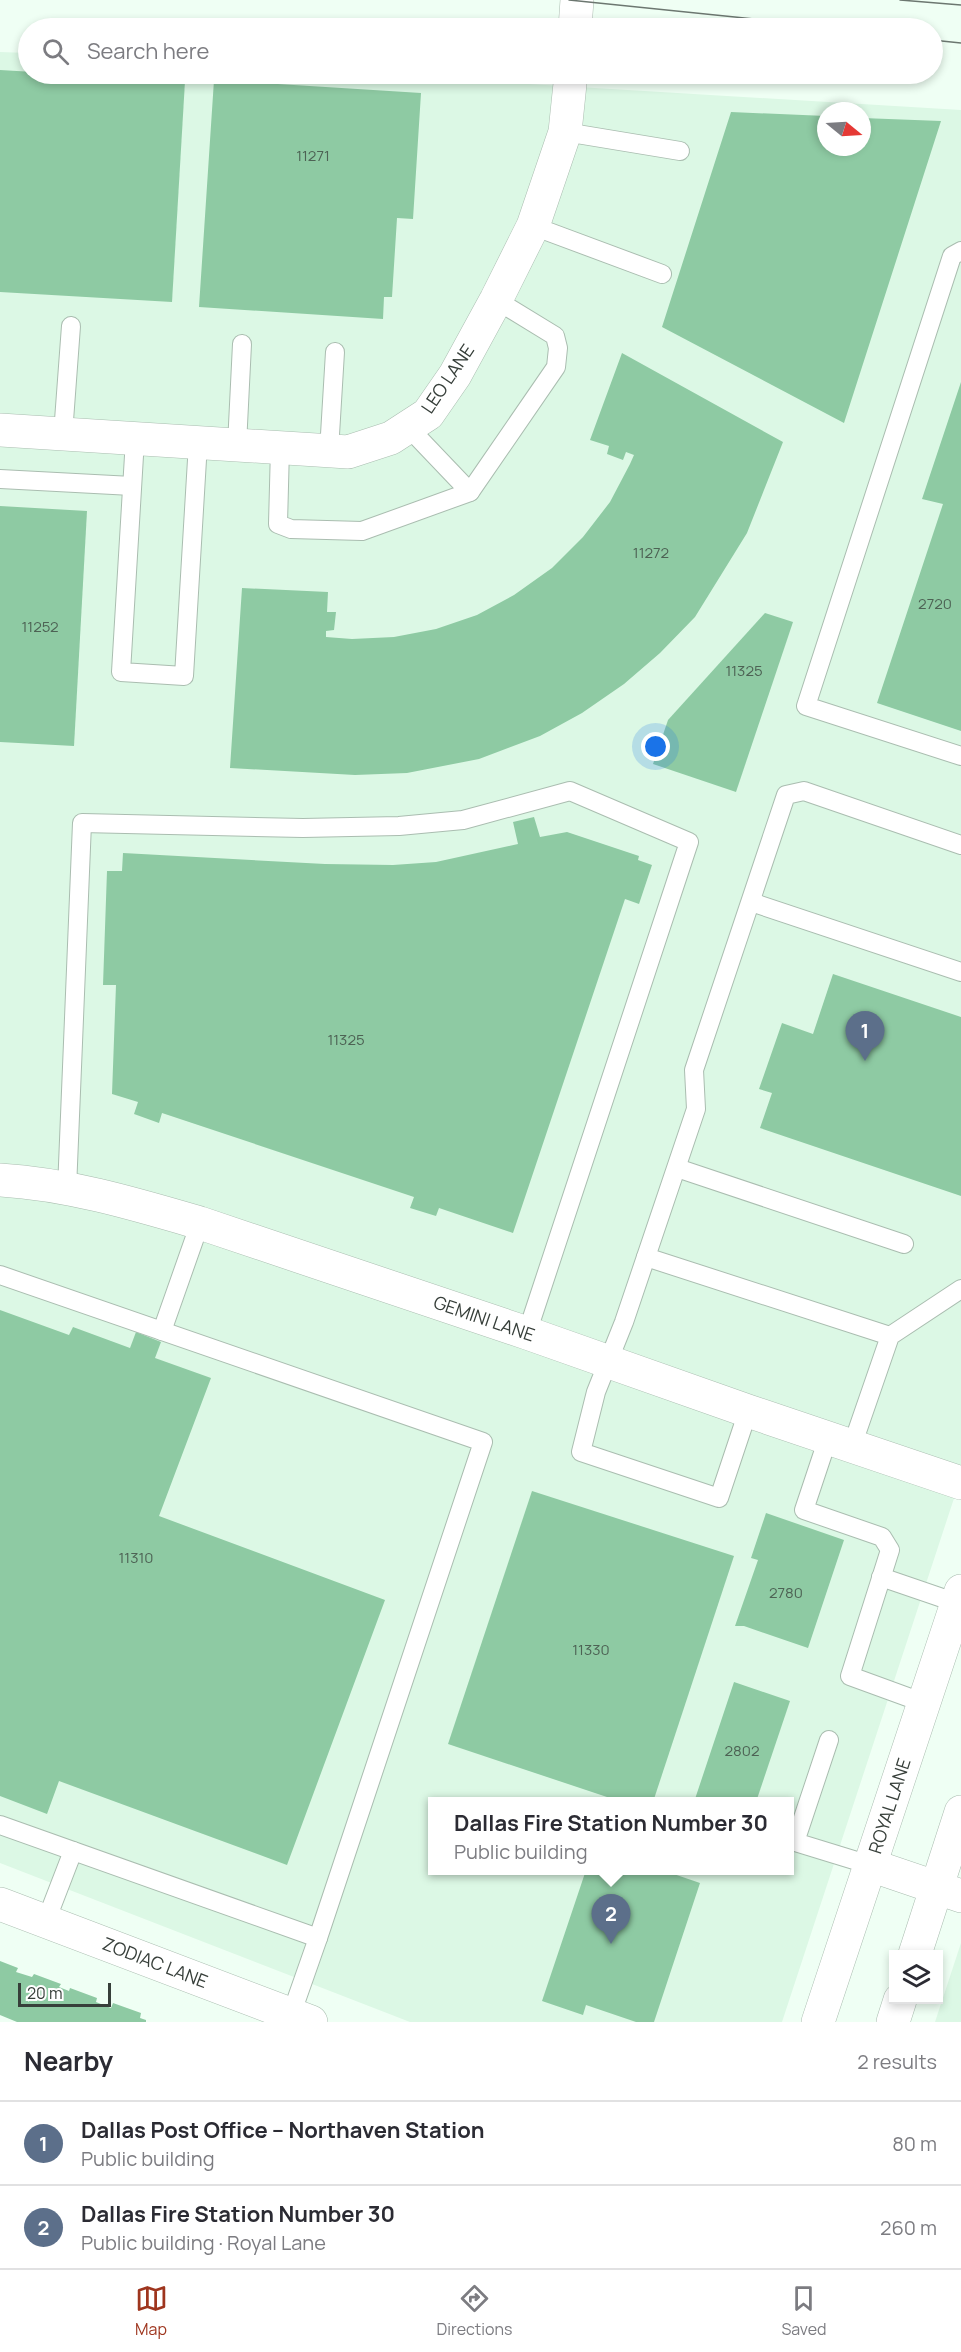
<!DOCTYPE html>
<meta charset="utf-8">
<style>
body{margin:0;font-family:Manrope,sans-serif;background:#f7f7f7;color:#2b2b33}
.controls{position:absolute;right:18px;bottom:18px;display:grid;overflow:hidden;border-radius:0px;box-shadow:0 3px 9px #0003}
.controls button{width:54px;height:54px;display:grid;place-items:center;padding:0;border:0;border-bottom:2px solid #e1e1e2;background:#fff;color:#2b2b33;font:30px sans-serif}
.compass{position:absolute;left:817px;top:102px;width:54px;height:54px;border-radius:50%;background:#fff;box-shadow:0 3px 9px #0003;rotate:108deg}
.scale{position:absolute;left:18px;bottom:15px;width:93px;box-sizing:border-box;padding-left:6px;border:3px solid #373f3a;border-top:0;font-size:16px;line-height:21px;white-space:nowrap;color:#373f3a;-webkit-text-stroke:4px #fff;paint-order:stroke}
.you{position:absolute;left:656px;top:747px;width:21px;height:21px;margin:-15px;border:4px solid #fff;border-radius:50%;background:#1a73e8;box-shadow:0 0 0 9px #1a73e833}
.badge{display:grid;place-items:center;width:39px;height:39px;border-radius:50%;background:#9e351e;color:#fff;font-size:20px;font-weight:700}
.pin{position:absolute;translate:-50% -50px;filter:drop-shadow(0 2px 3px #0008)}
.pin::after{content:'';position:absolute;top:32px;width:21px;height:18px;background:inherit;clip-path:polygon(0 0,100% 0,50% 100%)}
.popup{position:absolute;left:428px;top:1797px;width:366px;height:78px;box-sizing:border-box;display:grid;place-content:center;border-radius:0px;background:#fff;filter:drop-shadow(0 2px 4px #0005);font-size:20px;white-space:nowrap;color:#7c7c81}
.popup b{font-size:22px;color:#2b2b33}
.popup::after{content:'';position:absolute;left:50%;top:100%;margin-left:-12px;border:12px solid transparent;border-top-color:#fff}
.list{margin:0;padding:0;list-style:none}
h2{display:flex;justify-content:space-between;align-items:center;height:78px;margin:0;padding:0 24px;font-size:26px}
h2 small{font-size:20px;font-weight:400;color:#7c7c81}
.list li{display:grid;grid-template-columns:39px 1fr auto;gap:18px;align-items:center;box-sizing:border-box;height:84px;padding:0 24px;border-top:2px solid #e1e1e2}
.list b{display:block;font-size:22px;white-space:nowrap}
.list p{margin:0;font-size:20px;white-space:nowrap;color:#7c7c81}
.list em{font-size:20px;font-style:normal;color:#7c7c81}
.icon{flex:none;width:33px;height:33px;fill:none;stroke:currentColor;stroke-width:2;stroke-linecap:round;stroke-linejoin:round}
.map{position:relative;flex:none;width:961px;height:2022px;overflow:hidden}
.search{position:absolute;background:#fff;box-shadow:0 3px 9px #0003;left:18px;right:18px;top:18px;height:66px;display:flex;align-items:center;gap:15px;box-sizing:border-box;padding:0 21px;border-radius:33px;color:#7c7c81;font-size:22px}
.sheet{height:246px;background:#fff}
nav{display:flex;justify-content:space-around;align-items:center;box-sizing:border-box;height:84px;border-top:2px solid #e1e1e2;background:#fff;font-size:16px;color:#7c7c81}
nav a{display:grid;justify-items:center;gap:3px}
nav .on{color:#9e351e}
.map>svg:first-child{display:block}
</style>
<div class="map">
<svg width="961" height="2022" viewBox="0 0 961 2022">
<rect width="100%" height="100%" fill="#effff4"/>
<g fill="#dcf8e5" fill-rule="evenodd">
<path d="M0,52l28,1v21h334l599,36v1367l-179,545h-372l-410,-159zM826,111h36v36h-36zM432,1802h357v68h-357z"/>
<path d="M961,1943v79h-26z"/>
</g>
<g fill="#8ecaa3">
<path d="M0,70l185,11 -13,221 -172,-10z"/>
<path d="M214,80l207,13 -8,126 -16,-1 -5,79h-8l-1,22 -184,-12z"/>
<path d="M731,112l95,4v31h36v-29l79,3 -97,302 -182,-96z"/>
<path d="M622,353l161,89 -36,91 -52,84 -35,36 -36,31 -42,29 -42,23 -61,23 -72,14 -52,2 -125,-7 12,-180 86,4 -1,20h9l-2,18 -8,1v6l26,2 42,-2 42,-8 41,-14 37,-20 38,-27 31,-31 27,-35 20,-38 4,-9 -8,-3 -3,8 -16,-6 2,-8 -19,-6z"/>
<path d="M961,382v349l-84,-28 66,-199 -21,-5z"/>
<path d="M0,506l87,5 -13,235 -74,-4z"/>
<path d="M765,613l28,9 -57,170 -83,-28 15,-44z"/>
<path d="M534,817l6,20 27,-5 72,24 -1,4 14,5 -13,39 -14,-5 -112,334 -74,-25 -3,8 -26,-8 4,-11 -252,-84 -3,10 -25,-9 4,-12 -26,-8 4,-109h-13l4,-114h15l1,-18 202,11 68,1 43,-3 82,-18 -5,-22z"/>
<path d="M833,974l128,43v179l-201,-68 12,-35 -13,-4 23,-66 31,11z"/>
<path d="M0,1310l69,25 4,-8 57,21 6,-16 25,10 -6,16 56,20 -52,138 226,84 -98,265 -228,-84 -12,33 -47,-18z"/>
<path d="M532,1491l202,65 -81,246h-31l-174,-58z"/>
<path d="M766,1513l78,27 -36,108 -64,-22h-9l23,-66 -7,-2z"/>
<path d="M734,1682l56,19 -34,101h-62z"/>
<path d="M586,1870h76l38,13 -46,139h-18l-50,-17 -3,10 -41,-14z"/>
<path d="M0,1961l18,7 -2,4 16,5 2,-3 27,10 -2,3 10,4 1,-3 27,10 -1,4 15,6 2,-5 28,10 -1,5 6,2v2h-129l-17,-7z"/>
</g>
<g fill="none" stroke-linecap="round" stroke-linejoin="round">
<defs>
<g id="service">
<path d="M565,132l115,19"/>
<path d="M533,226l129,48"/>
<path d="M961,251l-9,5 -146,450 155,50"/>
<path d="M408,427l62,65"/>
<path d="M63,434l8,-108"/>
<path d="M135,439l-14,233 63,4 14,-233"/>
<path d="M237,445l5,-101"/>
<path d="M280,448l-2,76 13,5 71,2 108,-39 86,-125 2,-19 -3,-12 -59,-36"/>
<path d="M329,451l6,-99"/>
<path d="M0,479l132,7"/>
<path d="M751,902l210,70"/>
<path d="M677,1168l227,76"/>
<path d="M67,1189l15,-366 221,5 96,-2 64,-6 107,-29 119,51 -162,491"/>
<path d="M646,1257l244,79"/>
<path d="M0,1275l483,167 -165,496 -318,-113"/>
<path d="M162,1331l38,-108"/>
<path d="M748,1411l-29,87 -138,-46 15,-60 28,-70 72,-213 -2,-39 92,-275 18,-4 157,54"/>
<path d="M828,1438l-24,72 78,27 8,13 -40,126 74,27"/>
<path d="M852,1446l38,-110 71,-47"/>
<path d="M881,1577l76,26"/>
<path d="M829,1740l-34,102 75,23"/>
<path d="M46,1921l27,-70"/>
<path d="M291,2015l27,-77"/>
</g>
<g id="minor">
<path d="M575,28l2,-28"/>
<path d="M0,430l348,22 43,-14 37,-24 27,-39 41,-75 37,-74 32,-94 6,-58"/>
<path d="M0,1180c68,4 135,24 200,43l327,110 221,78 213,72"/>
<path d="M870,1865l91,31"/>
<path d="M0,1904l311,118"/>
</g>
<g id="secondary">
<path d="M915,1954l46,-142"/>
<path d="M818,2022l143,-431"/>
<path d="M893,2022l7,-22"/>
</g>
</defs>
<use href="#service" stroke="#aabdb0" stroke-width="20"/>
<use href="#minor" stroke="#aabdb0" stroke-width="34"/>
<use href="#secondary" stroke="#aabdb0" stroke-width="34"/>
<use href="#service" stroke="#fff" stroke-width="18"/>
<use href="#minor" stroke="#fff" stroke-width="33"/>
<use href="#secondary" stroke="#fff" stroke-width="33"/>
<g stroke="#6c7770" stroke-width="1.5">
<path d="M569,0l273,28"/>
<path d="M900,0l61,5"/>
<path d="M932,40l29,3"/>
</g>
</g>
<g text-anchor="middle" stroke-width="4.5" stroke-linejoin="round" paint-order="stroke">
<g font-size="15" fill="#4d6254">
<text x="313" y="161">11271</text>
<text x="651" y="558">11272</text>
<text x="935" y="609">2720</text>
<text x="40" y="632">11252</text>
<text x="744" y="676">11325</text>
<text x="346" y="1045">11325</text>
<text x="136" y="1563">11310</text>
<text x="786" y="1598">2780</text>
<text x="591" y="1655">11330</text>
<text x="742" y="1756">2802</text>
</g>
<g font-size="18" fill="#373f3a" stroke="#fff">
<text transform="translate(448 379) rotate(-56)" y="6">LEO LANE</text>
<text transform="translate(484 1319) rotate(19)" y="6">GEMINI LANE</text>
<text transform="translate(890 1806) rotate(-72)" y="6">ROYAL LANE</text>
<text transform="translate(155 1963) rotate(21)" y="6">ZODIAC LANE</text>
</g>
</g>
</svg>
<div class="controls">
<button><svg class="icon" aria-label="layers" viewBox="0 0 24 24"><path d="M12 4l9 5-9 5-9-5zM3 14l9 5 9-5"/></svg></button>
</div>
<svg class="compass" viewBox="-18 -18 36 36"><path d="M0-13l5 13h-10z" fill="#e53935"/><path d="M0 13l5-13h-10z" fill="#7c7c81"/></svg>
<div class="scale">20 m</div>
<div class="you"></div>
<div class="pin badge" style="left:865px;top:1061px;background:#5c6f8a">1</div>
<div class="pin badge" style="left:611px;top:1944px;background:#5c6f8a">2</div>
<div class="popup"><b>Dallas Fire Station Number 30</b>Public building</div>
<div class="search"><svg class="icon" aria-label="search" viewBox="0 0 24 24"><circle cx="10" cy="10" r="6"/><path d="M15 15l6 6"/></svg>Search here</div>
</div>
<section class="sheet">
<h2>Nearby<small>2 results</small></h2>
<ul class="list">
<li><span class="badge" style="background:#5c6f8a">1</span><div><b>Dallas Post Office – Northaven Station</b><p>Public building</p></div><em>80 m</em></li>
<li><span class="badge" style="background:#5c6f8a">2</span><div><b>Dallas Fire Station Number 30</b><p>Public building · Royal Lane</p></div><em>260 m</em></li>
</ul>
</section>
<nav>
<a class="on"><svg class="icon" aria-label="map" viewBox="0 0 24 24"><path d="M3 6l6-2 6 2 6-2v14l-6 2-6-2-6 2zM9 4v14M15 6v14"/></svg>Map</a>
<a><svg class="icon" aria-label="directions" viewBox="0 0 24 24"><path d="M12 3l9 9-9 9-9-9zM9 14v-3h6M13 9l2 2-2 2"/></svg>Directions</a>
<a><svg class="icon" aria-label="saved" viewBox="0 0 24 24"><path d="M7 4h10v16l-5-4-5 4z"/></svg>Saved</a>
</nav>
